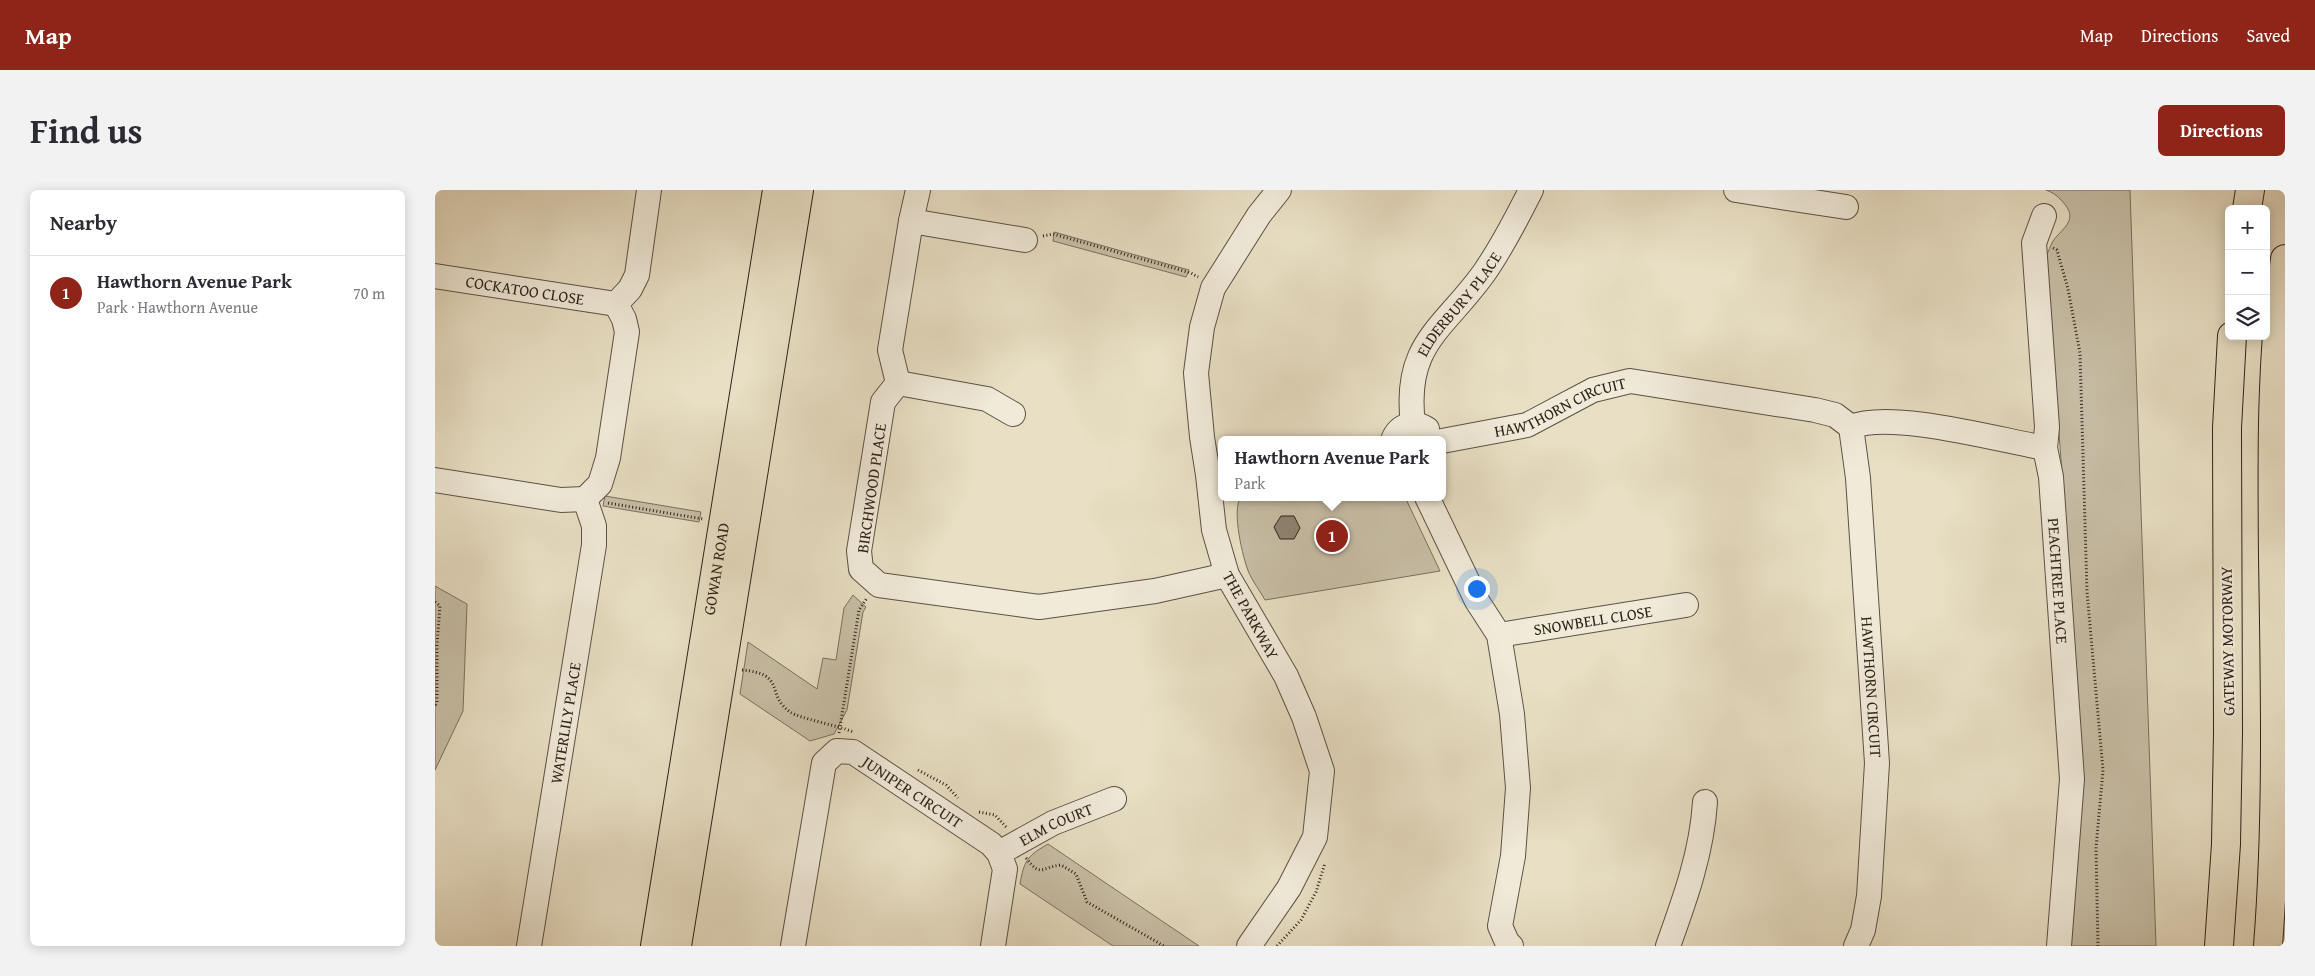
<!DOCTYPE html>
<meta charset="utf-8">
<style>
body{margin:0;font-family:"Gentium Book Plus",serif;background:#f2f2f3;color:#2b2b33}
.controls{position:absolute;right:15px;top:15px;display:grid;overflow:hidden;border-radius:8px;box-shadow:0 2px 12px #0003}
.controls button{width:45px;height:45px;display:grid;place-items:center;padding:0;border:0;border-bottom:1px solid #e1e1e2;background:#fff;color:#2b2b33;font:25px sans-serif}
.you{position:absolute;left:1041px;top:398px;width:18px;height:18px;margin:-12px;border:4px solid #fff;border-radius:50%;background:#1a73e8;box-shadow:0 0 0 8px #1a73e833}
.badge{display:grid;place-items:center;width:32px;height:32px;border-radius:50%;background:#8f2418;color:#fff;font-size:16px;font-weight:700}
.pin{position:absolute;translate:-50% -50%;border:2px solid #fff;box-shadow:0 1px 5px #0006}
.popup{position:absolute;left:783px;top:246px;width:228px;height:65px;box-sizing:border-box;display:grid;place-content:center;border-radius:8px;background:#fff;filter:drop-shadow(0 1px 4px #0005);font-size:16px;white-space:nowrap;color:#7c7c81}
.popup b{font-size:19px;color:#2b2b33}
.popup::after{content:'';position:absolute;left:50%;top:100%;margin-left:-10px;border:10px solid transparent;border-top-color:#fff}
.list{margin:0;padding:0;list-style:none}
h2{display:flex;justify-content:space-between;align-items:center;height:65px;margin:0;padding:0 20px;font-size:21px}
h2 small{font-size:16px;font-weight:400;color:#7c7c81}
.list li{display:grid;grid-template-columns:32px 1fr auto;gap:15px;align-items:center;box-sizing:border-box;height:75px;padding:0 20px;border-top:1px solid #e1e1e2}
.list b{display:block;font-size:19px;white-space:nowrap}
.list p{margin:0;font-size:16px;white-space:nowrap;color:#7c7c81}
.list em{font-size:16px;font-style:normal;color:#7c7c81}
.icon{flex:none;width:28px;height:28px;fill:none;stroke:currentColor;stroke-width:2;stroke-linecap:round;stroke-linejoin:round}
.map{position:relative;flex:none;width:1850px;height:756px;overflow:hidden;border-radius:8px}
header{display:flex;align-items:center;gap:30px;box-sizing:border-box;height:70px;padding:0 25px;background:#8f2418;color:#fff}
header strong{font-size:24px}
nav{display:flex;gap:28px;margin-inline-start:auto;font-size:18px}
.intro{display:flex;align-items:center;justify-content:space-between;box-sizing:border-box;height:120px;padding:0 30px}
h1{margin:0;font-size:35px}
.button{padding:12px 22px;border-radius:8px;background:#8f2418;color:#fff;font-size:18px;font-weight:700}
main{display:flex;gap:30px;padding:0 30px}
aside{flex:1;background:#fff;border-radius:8px;box-shadow:0 2px 12px #0003}
.map>svg:first-child{display:block}
</style>
<header>
<strong>Map</strong>
<nav><a>Map</a><a>Directions</a><a>Saved</a></nav>
</header>
<div class="intro"><h1>Find us</h1><a class="button">Directions</a></div>
<main>
<aside>
<h2>Nearby<small></small></h2>
<ul class="list">
<li><span class="badge">1</span><div><b>Hawthorn Avenue Park</b><p>Park · Hawthorn Avenue</p></div><em>70 m</em></li>
</ul>
</aside>
<div class="map">
<svg width="1850" height="756" viewBox="0 0 1850 756">
<rect width="100%" height="100%" fill="#e8dfc4"/>
<filter id="stains"><feTurbulence type="fractalNoise" baseFrequency=".004" numOctaves="4"/><feColorMatrix values="0 0 0 0 .2 0 0 0 0 .09 0 0 0 0 .02 0 0 0 .5 -.17"/></filter>
<radialGradient id="worn" r=".72"><stop offset=".6" stop-color="#630" stop-opacity="0"/><stop offset="1" stop-color="#630" stop-opacity=".3"/></radialGradient>
<g fill="#c8bfa7" stroke="#7a7060">
<path d="M1611,0h84l26,756h-87l13,-171 -4,-84 -32,-435c3,-5 4,-10 7,-15 10,-14 27,-21 9,-40 -4,-5 -10,-9 -16,-11z"/>
<path d="M619,42l135,38 -3,7 -133,-36z"/>
<path d="M170,306l96,16 -2,10 -96,-16z"/>
<path d="M806,307h164l35,74 -175,29c-5,-9 -12,-18 -16,-27 -6,-14 -18,-64 -8,-76z"/>
<path d="M0,396l32,18 -4,107 -28,59z"/>
<path d="M418,405l13,12 -3,5 -16,98 -13,24 -24,7 -70,-47 8,-52 69,47 6,-31 13,2 8,-52z"/>
<path d="M613,654l151,102h-86l-93,-62c4,-23 7,-28 28,-40z"/>
</g>
<path fill="#8e8472" stroke="#2d221a" d="M846,326h13l6,12 -6,11h-14l-6,-12z"/>
<g fill="none" stroke-linecap="round" stroke-linejoin="round">
<defs>
<g id="minor">
<path d="M483,0l-7,31 -21,129 8,33 -15,19 -24,149 2,18 18,16 160,22 116,-16 72,-16"/>
<path d="M1301,0l110,17"/>
<path id="s1" d="M1609,26l-10,27 13,184 -2,21 6,29 21,302 -13,167"/>
<path d="M476,31l114,19"/>
<path id="s2" d="M0,86l181,28"/>
<path d="M463,193l89,16 26,15"/>
<path id="s3" d="M978,234c-10,-80 30,-94 71,-151 18,-26 33,-55 47,-83"/>
<path id="s4" d="M1416,237l7,51 19,285 -8,133 -6,34 -7,16"/>
<path d="M958,250c6,-15 21,-20 34,-11"/>
<path id="s5" d="M1007,251l85,-16 66,-35 37,-9 185,29 20,5 16,12c40,-17 148,13 194,21"/>
<path d="M0,290l126,20 24,-1 15,-15 8,-26 19,-126 -3,-13 -8,-15 14,-15 7,-14 12,-85"/>
<path d="M992,307l50,104 22,34 13,79 6,74 -5,68 -13,70 7,16 4,4"/>
<path id="s6" d="M1064,445l187,-30"/>
<path id="s7" d="M564,663l54,-30 61,-24"/>
<path id="s8" d="M94,756l65,-401v-19l-9,-27"/>
<path id="s9" d="M358,756l31,-183 13,-12 16,1 138,92 8,9 6,16 -12,77"/>
<path d="M814,756l40,-58 26,-51 7,-66 -18,-54 -18,-41 -59,-101 -13,-45 -6,-55 -6,-38 -6,-64 6,-46 11,-39 46,-73 20,-25"/>
<path d="M1233,756c17,-47 34,-94 37,-144"/>
</g>
<g id="major">
<path id="s10" d="M220,756l122,-756"/>
<path d="M242,756l122,-756"/>
</g>
<g id="highway">
<path d="M1812,19l3,-19"/>
<path d="M1784,756l7,-102 2,-111 -1,-305 5,-92"/>
<path d="M1833,756c10,-129 7,-259 5,-389 -1,-99 -2,-199 12,-298"/>
</g>
</defs>
<use href="#minor" stroke="#5c5144" stroke-width="26"/>
<use href="#major" stroke="#2d221a" stroke-width="30"/>
<use href="#highway" stroke="#2d221a" stroke-width="30"/>
<g stroke="#2d221a" stroke-width="3" stroke-dasharray="1 2.5" stroke-linecap="butt">
<path d="M608,46l10,-2 138,39 7,4"/>
<path d="M1618,58l4,2 11,39 12,64 7,239 16,178 -7,78 2,98"/>
<path d="M173,313l95,16"/>
<path d="M0,412l5,4 -3,39v58l-2,3"/>
<path d="M307,480c45,4 23,24 48,42 11,7 47,13 63,20"/>
<path d="M404,543l20,-123 8,-12"/>
<path d="M483,580l28,15 12,13"/>
<path d="M544,622l16,3 12,13"/>
<path d="M591,668c15,20 15,9 35,7l15,9 11,28 77,44"/>
<path d="M842,756l24,-26 15,-28 9,-29"/>
</g>
<use href="#minor" stroke="#f0ead9" stroke-width="24"/>
<use href="#major" stroke="#e8dfc4" stroke-width="28"/>
<use href="#highway" stroke="#e8dfc4" stroke-width="28"/>
</g>
<g text-anchor="middle" stroke-width="4" stroke-linejoin="round" paint-order="stroke">
<g font-size="16" fill="#2d221a" stroke="#f0ead9">
<text dy="6" stroke="none"><textPath href="#s2" startOffset="91">COCKATOO CLOSE</textPath></text>
<text dy="6" stroke="none"><textPath href="#s3" startOffset="134">ELDERBURY PLACE</textPath></text>
<text dy="6" stroke="none"><textPath href="#s5" startOffset="124">HAWTHORN CIRCUIT</textPath></text>
<text transform="translate(436 298) rotate(-82)" y="6">BIRCHWOOD PLACE</text>
<text dy="6" stroke="none"><textPath href="#s10" startOffset="382">GOWAN ROAD</textPath></text>
<text dy="6" stroke="none"><textPath href="#s1" startOffset="368">PEACHTREE PLACE</textPath></text>
<text transform="translate(816 425) rotate(61)" y="6">THE PARKWAY</text>
<text dy="6" stroke="none"><textPath href="#s6" startOffset="95">SNOWBELL CLOSE</textPath></text>
<text transform="translate(1792 451) rotate(-91)" y="6">GATEWAY MOTORWAY</text>
<text dy="6" stroke="none"><textPath href="#s4" startOffset="261">HAWTHORN CIRCUIT</textPath></text>
<text dy="6" stroke="none"><textPath href="#s8" startOffset="226">WATERLILY PLACE</textPath></text>
<text dy="6" stroke="none"><textPath href="#s9" startOffset="291">JUNIPER CIRCUIT</textPath></text>
<text dy="6" stroke="none"><textPath href="#s7" startOffset="64">ELM COURT</textPath></text>
</g>
</g>
<rect width="100%" height="100%" filter="url(#stains)"/>
<rect width="100%" height="100%" fill="url(#worn)"/>
</svg>
<div class="controls">
<button>+</button>
<button>−</button>
<button><svg class="icon" aria-label="layers" viewBox="0 0 24 24"><path d="M12 4l9 5-9 5-9-5zM3 14l9 5 9-5"/></svg></button>
</div>
<div class="you"></div>
<div class="pin badge" style="left:897px;top:346px">1</div>
<div class="popup"><b>Hawthorn Avenue Park</b>Park</div>
</div>
</main>
